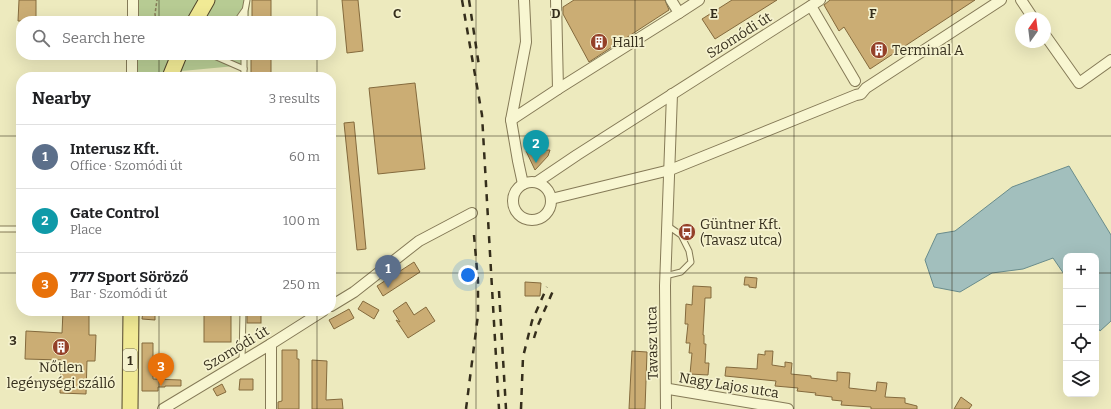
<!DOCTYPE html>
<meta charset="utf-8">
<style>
body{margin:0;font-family:Bitter,serif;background:#f2f2f2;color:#202124}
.controls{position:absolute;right:12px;bottom:12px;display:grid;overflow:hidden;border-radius:8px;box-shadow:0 4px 16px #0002}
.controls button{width:36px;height:36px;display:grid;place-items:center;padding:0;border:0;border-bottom:1px solid #e0e0e0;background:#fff;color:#202124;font:20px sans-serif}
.compass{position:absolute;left:1015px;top:12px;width:36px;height:36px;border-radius:50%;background:#fff;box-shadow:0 4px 16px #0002;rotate:14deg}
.you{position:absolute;left:468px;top:275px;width:14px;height:14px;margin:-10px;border:3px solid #fff;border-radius:50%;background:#1a73e8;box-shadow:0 0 0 6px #1a73e833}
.badge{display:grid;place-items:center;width:26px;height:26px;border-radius:50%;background:#1a73e8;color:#fff;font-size:13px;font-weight:700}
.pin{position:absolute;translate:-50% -33px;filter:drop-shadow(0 1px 2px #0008)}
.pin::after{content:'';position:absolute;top:21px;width:14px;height:12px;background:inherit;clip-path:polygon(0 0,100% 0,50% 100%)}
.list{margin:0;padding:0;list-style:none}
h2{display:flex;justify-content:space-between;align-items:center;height:52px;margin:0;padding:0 16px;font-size:17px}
h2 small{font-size:13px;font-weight:400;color:#757577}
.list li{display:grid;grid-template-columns:26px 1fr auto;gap:12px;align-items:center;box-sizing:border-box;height:64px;padding:0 16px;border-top:1px solid #e0e0e0}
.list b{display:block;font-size:15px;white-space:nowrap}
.list p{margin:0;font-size:13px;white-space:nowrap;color:#757577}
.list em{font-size:13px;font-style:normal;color:#757577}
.icon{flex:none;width:22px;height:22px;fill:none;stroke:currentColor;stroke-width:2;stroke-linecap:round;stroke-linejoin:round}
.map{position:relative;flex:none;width:1111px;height:409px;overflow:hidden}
.search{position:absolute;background:#fff;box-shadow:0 4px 16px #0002;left:16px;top:16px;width:320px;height:44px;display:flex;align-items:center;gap:10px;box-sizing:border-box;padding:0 14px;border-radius:16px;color:#757577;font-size:15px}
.panel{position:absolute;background:#fff;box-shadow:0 4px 16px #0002;left:16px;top:72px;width:320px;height:244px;border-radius:16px}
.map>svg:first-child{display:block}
</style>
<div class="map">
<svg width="1111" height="409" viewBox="0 0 1111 409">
<rect width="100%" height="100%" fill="#edeabe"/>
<g fill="#b7cb93">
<path d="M133,0h117l-2,21h-115z"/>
<path d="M132,55h115l-1,10 -64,6 -4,6h-46z"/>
</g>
<path fill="#a2bfbd" stroke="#698c8c" d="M1069,166l42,69v86l-11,10 -4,-6v-69h-30v21l-13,-19 -30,11 -31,4 -32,19 -26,-5 -9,-27 12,-26 18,-3 57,-44z"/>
<g fill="#cbad74" stroke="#846a3d">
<path d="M19,0h17v21h-18z"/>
<rect x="252" y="0" width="19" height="21"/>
<path d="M342,0h16l5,51 -16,2z"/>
<path d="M574,0h91l4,10 -80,52 -26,-48v-7z"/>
<path d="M732,0h45l-62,39 -13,-20z"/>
<path d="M830,0h145l-105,69 -26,-42 -5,4 -15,-26z"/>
<rect x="251" y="55" width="20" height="22"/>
<path d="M415,83l10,86 -47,5 -9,-86z"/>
<path d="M354,122l12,127 -9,1 -13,-127z"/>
<path d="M550,150l-2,6 -13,14 -9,-19z"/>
<path d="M414,262l6,10 -37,24 -6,-10z"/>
<path d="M745,277l12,1 -1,10 -7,-1v-2h-5z"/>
<path d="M525,282l16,1 -1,13h-15z"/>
<path d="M693,286l18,1v11h-6l-2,37h1v9h2l-1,19h4l-1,12 -18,-1 2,-21h-3l1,-10h-4l2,-19h-3l1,-20 6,1z"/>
<path d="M363,301l16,9 -5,9 -16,-10z"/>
<path d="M406,302l8,13 12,-8 9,14 -27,17 -12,-18 4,2 -7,-11z"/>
<path d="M349,309l5,9 -20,11 -5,-9z"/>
<path d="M63,311h26v24h7l-1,26h-8l-1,33 -26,-1 1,-33 -36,-1 1,-28 36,2z"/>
<path d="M143,311h12v9l-13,-1z"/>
<rect x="204" y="311" width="27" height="31"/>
<rect x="247" y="311" width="14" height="12"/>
<path d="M142,343h11v36l28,1v6h-16v1h-7v4h-16z"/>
<path d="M282,350h15v9h2v50h-21v-7l4,-1z"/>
<path d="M632,351l15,1 -2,57h-16z"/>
<path d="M765,351h8l-1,14 13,2v-5l7,1 -1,11 20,2v2l26,3v-9l13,1 -1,15 27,3 1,-9 10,1 -2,14 20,1v5l12,3v3h-46v-2l-30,-2 1,-4 -10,-1v-3l-17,-2 1,-2 -19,-2 1,-3 -23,-2 1,-5 -51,-5 1,-9 31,2 1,-15 7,1z"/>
<path d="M312,360l15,1 -1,39 16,-1 1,10h-31z"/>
<path d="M240,379h13v11h-14z"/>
<path d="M222,384l4,8 -9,4 -4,-7z"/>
<path d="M961,397l11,8 -3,4h-15z"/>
</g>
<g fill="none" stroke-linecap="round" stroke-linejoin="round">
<defs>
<g id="service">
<path d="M237,21l7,-10"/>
<path d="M245,21v-10l2,-11"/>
<path d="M212,55l32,14"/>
<path d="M244,77v-22"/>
<path d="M0,229h21"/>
<path d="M665,276l16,-4 10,-10 -2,-11 -8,-16 -13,-9"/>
<path d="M242,361l1,-50"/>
</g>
<g id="minor">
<path d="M524,0l2,42 -15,78 47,-31 -2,-89"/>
<path d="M1021,0l12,18"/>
<path d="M811,6l44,75"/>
<path d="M679,13l20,-13"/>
<path d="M133,21v-21"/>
<path d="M1045,35l34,48 32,-23"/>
<path d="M132,77v-22"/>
<path d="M558,89l121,-76 -8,-13"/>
<path d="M511,120l7,41 5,23"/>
<path d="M537,182l40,-27 243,-155"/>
<circle cx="532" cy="201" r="19"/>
<path d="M551,199l119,-29 186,-75 5,-1 5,-6 135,-88"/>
<path d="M331,306l23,-14 65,-51 53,-28"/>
<path d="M666,391l3,-2 119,20"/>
<path d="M163,409l108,-65 52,-33"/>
<path d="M271,409v-65"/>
<path d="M666,409l-1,-123 7,-192"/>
</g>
<g id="primary">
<path d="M195,21l12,-21"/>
<path d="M170,77l9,-22"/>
<path d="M130,409l1,-98"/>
</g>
</defs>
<use href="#service" stroke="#857a57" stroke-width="7"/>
<use href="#minor" stroke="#857a57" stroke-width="12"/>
<use href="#primary" stroke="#53472c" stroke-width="17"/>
<path stroke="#857a57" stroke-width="1.5" stroke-dasharray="3 2" stroke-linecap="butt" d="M156,21l-1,-7 2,-14"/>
<use href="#service" stroke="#f8f6d1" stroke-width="5"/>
<use href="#minor" stroke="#f8f6d1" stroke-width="10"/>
<use href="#primary" stroke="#f1ea95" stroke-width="15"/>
<g stroke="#352e1c" stroke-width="2.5" stroke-dasharray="7 7" stroke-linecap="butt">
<path d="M462,0l20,115 17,294"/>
<path d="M469,0l10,66"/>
<path d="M499,291l7,118"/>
<path d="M534,338l4,-13 15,-34"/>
<path d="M466,409l12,-94v-34l-4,-46"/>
<path d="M521,409l2,-52 9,-36 15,-34"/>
</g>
</g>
<path fill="none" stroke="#352e1c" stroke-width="1" stroke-opacity="0.55" d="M159,0v21M317,0v21M476,0v409M635,0v409M794,0v409M952,0v409M159,55v22M317,55v22M0,136h21M331,136h780M0,273h21M331,273h735M1096,273h15M159,311v98M317,311v98"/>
<defs>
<symbol id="building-disc" viewBox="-11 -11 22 22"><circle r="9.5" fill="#944028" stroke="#f5f2ce"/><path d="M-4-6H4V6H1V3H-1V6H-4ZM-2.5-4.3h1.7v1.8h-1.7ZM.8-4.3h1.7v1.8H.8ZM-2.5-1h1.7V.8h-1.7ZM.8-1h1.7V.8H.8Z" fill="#fff"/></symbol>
<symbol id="bus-disc" viewBox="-11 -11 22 22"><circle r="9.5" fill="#944028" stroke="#f5f2ce"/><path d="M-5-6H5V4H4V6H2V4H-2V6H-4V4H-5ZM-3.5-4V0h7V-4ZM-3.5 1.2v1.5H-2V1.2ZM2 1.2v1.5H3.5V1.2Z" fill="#fff"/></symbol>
</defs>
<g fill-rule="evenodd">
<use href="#building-disc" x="589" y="32" width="20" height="20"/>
<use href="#building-disc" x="869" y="40" width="20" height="20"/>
<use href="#bus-disc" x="677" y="222" width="20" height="20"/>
<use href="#building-disc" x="51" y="337" width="20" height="20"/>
</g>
<g text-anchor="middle" stroke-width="3.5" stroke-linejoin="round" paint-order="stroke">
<rect fill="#f5f2ce" stroke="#6f6951" stroke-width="1" x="123" y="349" width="14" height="22" rx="3"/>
<g font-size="13" font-weight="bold" fill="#352e1c">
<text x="130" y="365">1</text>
</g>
<g font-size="14" fill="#352e1c" stroke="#f5f2ce">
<text transform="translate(739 35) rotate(-32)" y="5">Szomódi út</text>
<text transform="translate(652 343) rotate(-91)" y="5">Tavasz utca</text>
<text transform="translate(236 348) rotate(-31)" y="5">Szomódi út</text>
<text transform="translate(729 385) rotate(9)" y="5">Nagy Lajos utca</text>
</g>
<g font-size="14" fill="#352e1c" stroke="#f5f2ce" text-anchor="start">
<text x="612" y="47">Hall1</text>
<text x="892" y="55">Terminal A</text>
<text x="700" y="229">Güntner Kft.<tspan x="700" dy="16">(Tavasz utca)</tspan></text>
<text x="61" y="372" text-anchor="middle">Nőtlen<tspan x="61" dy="16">legénységi szálló</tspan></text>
</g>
</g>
<g font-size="13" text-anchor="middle" font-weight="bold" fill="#352e1c" stroke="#f5f2ce" stroke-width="3.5" stroke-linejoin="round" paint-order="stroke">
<text x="397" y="18">C</text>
<text x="556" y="18">D</text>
<text x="714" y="18">E</text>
<text x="873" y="18">F</text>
<text x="13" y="345">3</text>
</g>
</svg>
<div class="controls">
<button>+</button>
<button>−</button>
<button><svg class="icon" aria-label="locate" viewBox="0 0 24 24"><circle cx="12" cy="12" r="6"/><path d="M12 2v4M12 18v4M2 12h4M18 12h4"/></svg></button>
<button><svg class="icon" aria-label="layers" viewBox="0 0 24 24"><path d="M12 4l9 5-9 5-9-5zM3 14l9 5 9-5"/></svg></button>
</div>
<svg class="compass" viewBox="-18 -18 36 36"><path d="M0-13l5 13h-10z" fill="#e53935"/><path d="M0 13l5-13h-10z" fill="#757577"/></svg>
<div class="you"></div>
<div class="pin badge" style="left:388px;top:288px;background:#5c6f8a">1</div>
<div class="pin badge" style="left:536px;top:163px;background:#0f9aa8">2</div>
<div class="pin badge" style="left:161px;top:386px;background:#e8710a">3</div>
<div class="search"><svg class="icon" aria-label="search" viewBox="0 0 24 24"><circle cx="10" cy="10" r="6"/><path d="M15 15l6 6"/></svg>Search here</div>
<section class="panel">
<h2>Nearby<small>3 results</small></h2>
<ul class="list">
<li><span class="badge" style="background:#5c6f8a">1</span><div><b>Interusz Kft.</b><p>Office · Szomódi út</p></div><em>60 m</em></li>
<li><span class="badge" style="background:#0f9aa8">2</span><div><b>Gate Control</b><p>Place</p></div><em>100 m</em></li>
<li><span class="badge" style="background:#e8710a">3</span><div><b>777 Sport Söröző</b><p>Bar · Szomódi út</p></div><em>250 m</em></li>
</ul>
</section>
</div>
